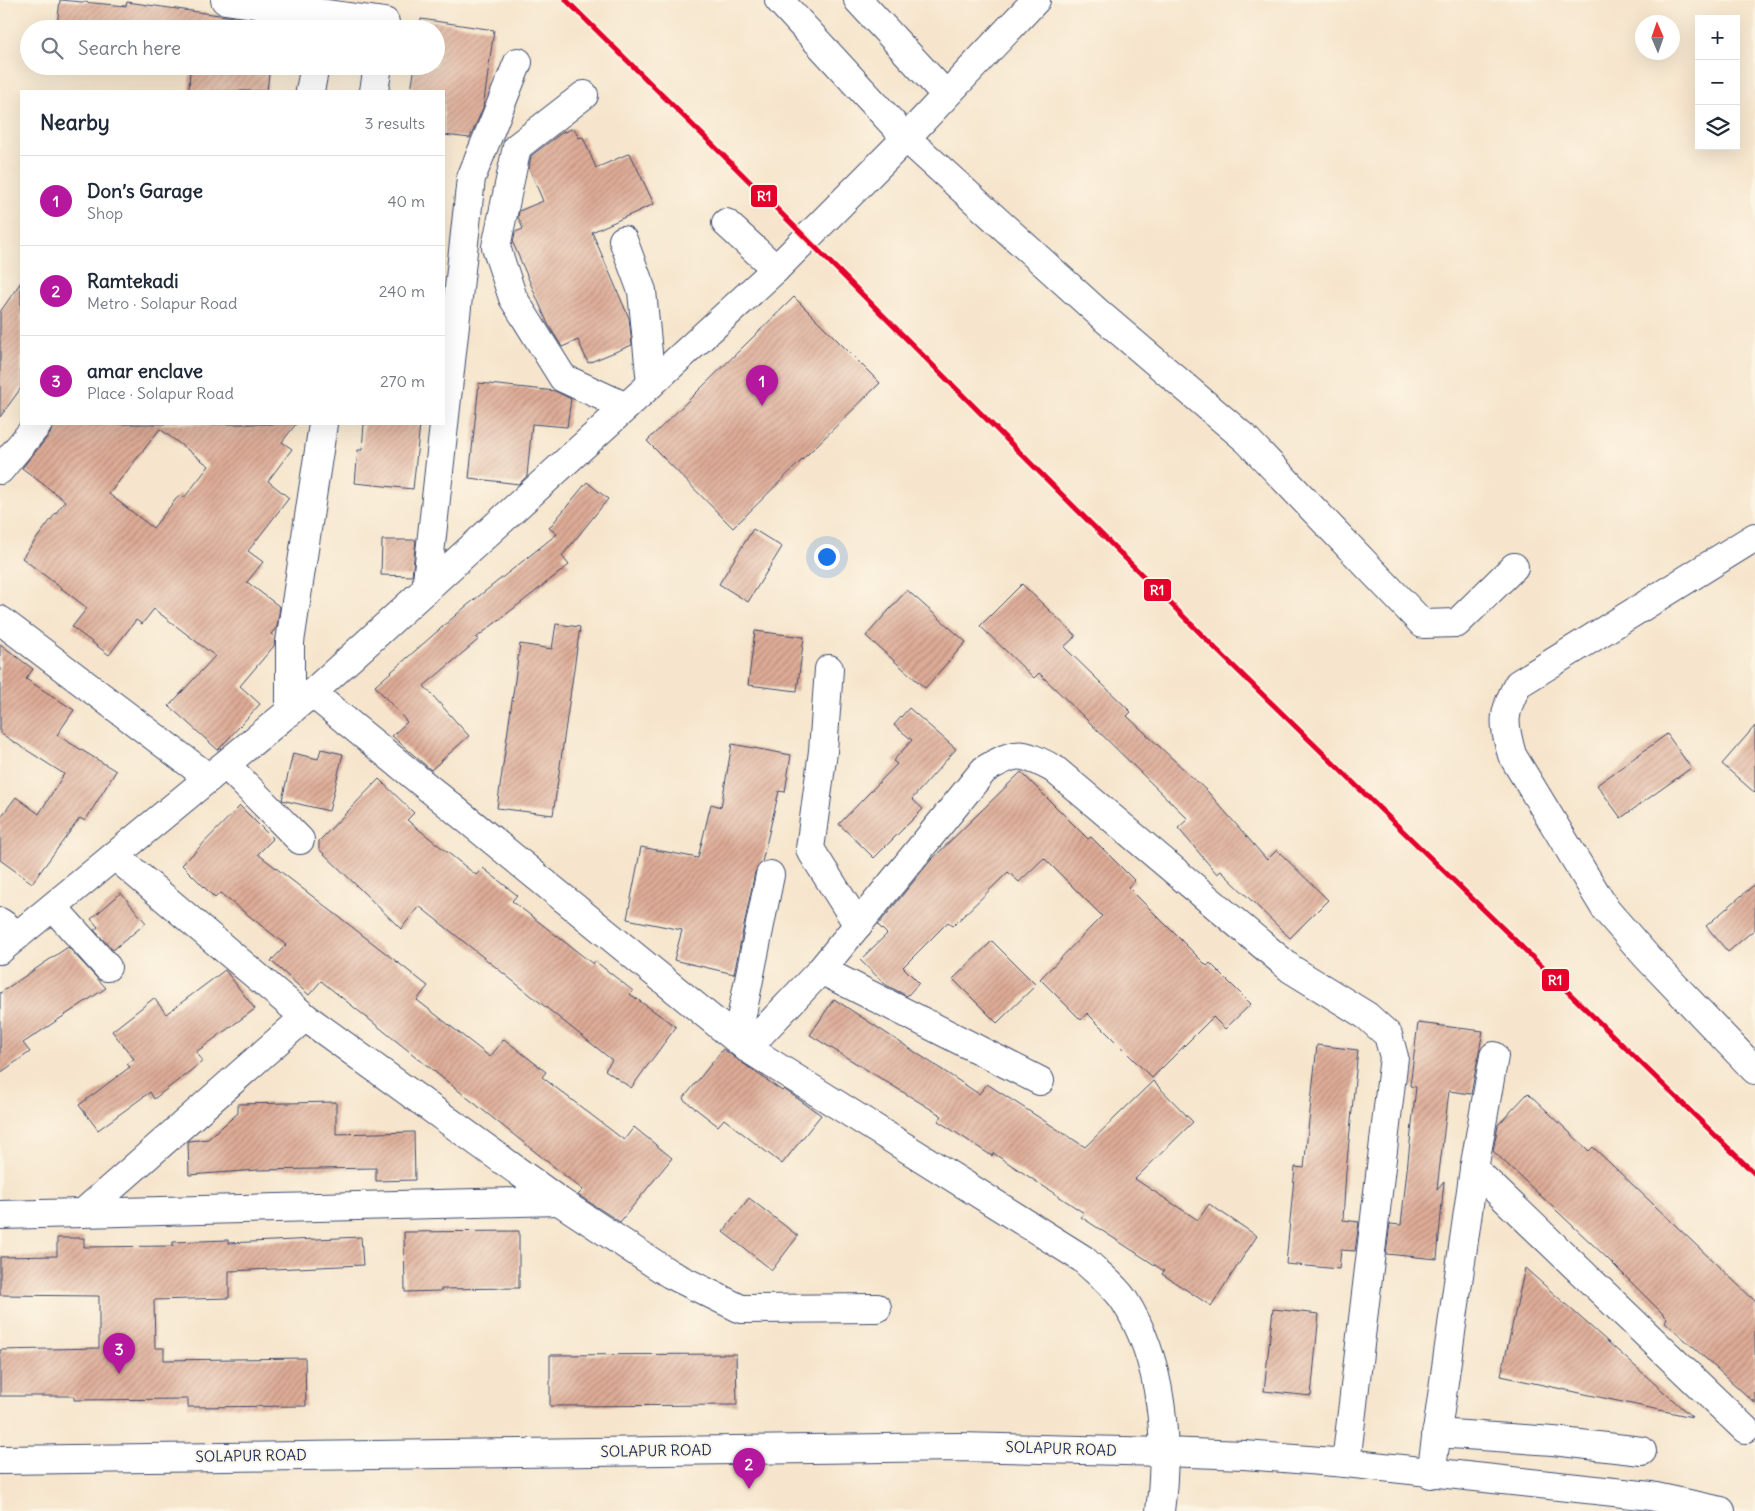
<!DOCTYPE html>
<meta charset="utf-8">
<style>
body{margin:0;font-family:Delius,sans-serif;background:#f2f2f3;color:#1f2937}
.controls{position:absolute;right:15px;top:15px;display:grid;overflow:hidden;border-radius:0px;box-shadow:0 5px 20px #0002}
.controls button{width:45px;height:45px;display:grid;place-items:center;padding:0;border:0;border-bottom:1px solid #e0e1e3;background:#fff;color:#1f2937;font:25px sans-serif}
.compass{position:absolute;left:1635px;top:15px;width:45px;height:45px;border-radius:50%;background:#fff;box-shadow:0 5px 20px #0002;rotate:358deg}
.you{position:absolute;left:826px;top:556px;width:18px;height:18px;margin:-12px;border:4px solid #fff;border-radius:50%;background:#1a73e8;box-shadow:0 0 0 8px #1a73e833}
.badge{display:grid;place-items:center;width:32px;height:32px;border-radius:50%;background:#b5179e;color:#fff;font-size:16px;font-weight:700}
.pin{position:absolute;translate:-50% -41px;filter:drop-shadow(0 1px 2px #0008)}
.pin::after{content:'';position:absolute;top:26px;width:18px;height:15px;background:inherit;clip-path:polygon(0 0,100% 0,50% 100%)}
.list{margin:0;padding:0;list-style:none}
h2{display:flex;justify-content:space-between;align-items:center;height:65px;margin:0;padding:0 20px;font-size:21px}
h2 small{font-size:16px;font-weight:400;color:#747a83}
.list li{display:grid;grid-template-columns:32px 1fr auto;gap:15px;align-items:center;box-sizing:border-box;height:90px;padding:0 20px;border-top:1px solid #e0e1e3}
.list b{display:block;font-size:19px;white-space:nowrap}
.list p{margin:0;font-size:16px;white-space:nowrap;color:#747a83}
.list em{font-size:16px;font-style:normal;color:#747a83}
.icon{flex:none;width:28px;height:28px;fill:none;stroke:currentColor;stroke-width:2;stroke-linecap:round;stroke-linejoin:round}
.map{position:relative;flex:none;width:1755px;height:1511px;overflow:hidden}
.search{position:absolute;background:#fff;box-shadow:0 5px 20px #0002;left:20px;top:20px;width:425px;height:55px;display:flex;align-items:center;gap:12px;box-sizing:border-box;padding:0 18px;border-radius:28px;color:#747a83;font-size:19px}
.panel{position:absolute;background:#fff;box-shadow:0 5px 20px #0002;left:20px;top:90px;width:425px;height:335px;border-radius:0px}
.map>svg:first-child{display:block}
</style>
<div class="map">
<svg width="1755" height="1511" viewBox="0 0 1755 1511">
<defs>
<pattern id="building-hatch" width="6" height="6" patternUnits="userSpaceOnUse" patternTransform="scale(1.25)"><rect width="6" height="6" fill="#deac96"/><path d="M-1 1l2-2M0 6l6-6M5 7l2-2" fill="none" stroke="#b38c7e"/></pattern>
</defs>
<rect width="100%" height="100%" fill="#fcf5e5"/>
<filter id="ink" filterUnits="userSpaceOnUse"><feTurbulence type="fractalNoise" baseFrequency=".02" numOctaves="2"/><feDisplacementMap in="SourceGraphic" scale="10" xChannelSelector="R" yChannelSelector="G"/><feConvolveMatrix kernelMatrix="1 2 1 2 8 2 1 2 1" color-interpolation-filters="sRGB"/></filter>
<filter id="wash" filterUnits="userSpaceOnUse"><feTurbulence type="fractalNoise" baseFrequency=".0096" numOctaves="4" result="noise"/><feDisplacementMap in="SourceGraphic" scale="20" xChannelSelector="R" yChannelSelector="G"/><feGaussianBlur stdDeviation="1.12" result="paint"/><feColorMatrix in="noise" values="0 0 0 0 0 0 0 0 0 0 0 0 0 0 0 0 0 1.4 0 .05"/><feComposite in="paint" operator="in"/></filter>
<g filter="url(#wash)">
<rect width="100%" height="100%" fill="#f6e5cc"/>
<g id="blocks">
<g fill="url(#building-hatch)" fill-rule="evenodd">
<path d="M60,0l66,6 1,-4 149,21 -1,6h-141l-21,-3v3h-37l-19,-3z"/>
<path d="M421,19l73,11 -11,78 -13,30 -26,-3v-44h-33l4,-25h21v-37h-16z"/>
<path d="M190,66h80l-3,25h-78z"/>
<path d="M574,128l5,10 4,-1 13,31 34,-15 24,51 -62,28 37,86 3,27 -44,18 -10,-23 -16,7 -14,-23 -35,-81 2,-11 8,-3 -5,-12 1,-6 24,-10 -14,-33 2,-12 33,-25v1z"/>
<path d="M21,282v106l-21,29v-105z"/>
<path d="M794,297l86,86 -147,145 -86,-87z"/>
<path d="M479,383l76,8 16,8 -4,28 -35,-3 -5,52 -8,8 -50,-6z"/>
<path d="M53,424h243l-14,18 10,7 -24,32 21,17 -41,53 15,11 -16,20 33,25 -3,20 -6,7 4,3 -1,9 -34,40 20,18 -42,46 -49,-44 46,-50 -61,-47 -12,15 -6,-4 -27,35 -37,-28 15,-19 -65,-50 43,-57 -43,-33 28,-34zM160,429l49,37 -25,32 -4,-4 -27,34 -44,-34z"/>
<path d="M364,424h56l-7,65 -58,-6 3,-33h4z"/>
<path d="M587,482l21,17 -46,57 7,9 -93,73 3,1 -55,47 45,50 -38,34 -39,-34 15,-14 -32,-36 89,-78 93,-74 -8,-6z"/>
<path d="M753,529l29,18 -34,55 -29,-18z"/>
<path d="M382,540h34l-4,36 -31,-1z"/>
<path d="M1022,584l54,52 -12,11 67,65 -4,4 81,76 59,68 10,-10 51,50 -38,38 -69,-67 -4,3 -39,-46 10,-9 -149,-146 -5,5 -54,-52z"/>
<path d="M907,590l59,52 -41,46 -59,-52z"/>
<path d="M556,624l24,3 -27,188 -56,-7 23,-164 32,5z"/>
<path d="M755,631l49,6 -7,54 -49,-6z"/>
<path d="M0,644l33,25 -7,10 48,31 -17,25 59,36 -31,50 -5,-3 -48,65 -32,-23v-42l16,-21 23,17 25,-40 -64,-41z"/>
<path d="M909,708l47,41 -44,50 11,10 -49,49 -35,-34 58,-60 -4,-3 19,-21 -18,-15z"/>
<path d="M1755,726v67l-33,-29z"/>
<path d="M1667,734l24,34 -70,50 -24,-33z"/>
<path d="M732,744l59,11 -6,37 -6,-1 -17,71 -7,10 -21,102 -60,-14 8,-30 -55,-11 14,-72 57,11 13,-54 10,3z"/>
<path d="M321,749l22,5 -14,57 -47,-11 11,-47 25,6z"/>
<path d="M1021,772l67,67 3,-2 44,44 -7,6 79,79 3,-3 41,41 -26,25 -12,-12 -61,61 -65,-65 -6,7 -41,-41 62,-63 -58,-58 -25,24 -11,-10 -55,54 -5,-4 -45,45 16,16 -12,13 -21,-11 -26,-25 27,-26 -9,-9 53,-65z"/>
<path d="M379,779l35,34 -7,7 69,55 7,-7 34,27 -5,6 81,63 2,-3 38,30 -3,3 46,33 -45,61 -26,-18 7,-10 -193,-154 -18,23 -82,-80v-8z"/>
<path d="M240,806l33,33 -15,15 170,132 -11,14 73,57 14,-18 42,33 -4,5 82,63 10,-13 38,31 -52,64 -42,-27 5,-5 -262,-209 -12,14 -38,-34 15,-16 -66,-52 -5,5 -33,-33z"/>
<path d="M1755,884v45l-27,23 -22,-26z"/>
<path d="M121,893l25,30 -33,27 -19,-20 4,-3 -7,-8z"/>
<path d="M992,941l44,44 -39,38 -44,-44z"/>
<path d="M68,947l38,41 -83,55 7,9 -30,21v-80z"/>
<path d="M225,970l30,39 -59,43 7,9 -49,38 -4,-7 -52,38 -19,-25 51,-38 -3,-3 7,-5 -22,-28 42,-33 12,16z"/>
<path d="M834,999l145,95 8,-10 98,63 68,-66 40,41 -58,57 63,41 11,-16 48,32 -46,70 -49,-32 2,-3 -83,-54 3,-4 -91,-60 -1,3 -54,-35 4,-5 -132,-81z"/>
<path d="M1418,1023l65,8 -12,63 -22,-3 -12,98 7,-8 -7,78 -51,-5 4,-30 11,1 15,-138 -6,-1z"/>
<path d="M1317,1045l41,5 -12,121 -3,49 16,2 -4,29 -14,-1 -2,19 -53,-5 9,-97 9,1z"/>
<path d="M723,1049l59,42 2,-2 37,26 -39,49 -58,-45 -6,7 -35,-27z"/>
<path d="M1528,1093l61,58 4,-4 162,154v102l-90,-81 2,-4 -60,-60 -114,-107 5,-26z"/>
<path d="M336,1102v32l78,-2 1,48 -39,1v-13l-118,2 -69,5 -1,-34 20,-2 30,-26v-9z"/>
<path d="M749,1198l49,38 -26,34 -49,-38z"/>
<path d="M519,1231v57l-78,1v2l-36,1 -1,-60z"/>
<path d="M361,1237l2,28 -134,6v27l-75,2 1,48h9v12l141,-2 1,48 -118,1v-8l-114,1v-4h-74v-46l99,-2v-52l-99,-1v-38l57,-1v-18h27v9l89,-1v-4l55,-2v3z"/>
<path d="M1525,1268l167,149 -191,-41z"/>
<path d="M1273,1309l46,5 -8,82 -47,-5z"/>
<path d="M736,1354l1,51 -187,1v-51z"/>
</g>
</g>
</g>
<g filter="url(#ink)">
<use href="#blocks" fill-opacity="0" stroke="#3c4a6e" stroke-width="1"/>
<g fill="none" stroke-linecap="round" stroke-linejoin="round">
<defs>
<g id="minor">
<path d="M225,0l160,22"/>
<path d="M779,0l127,138 197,179 144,123 176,184 34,-1 57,-56"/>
<path d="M858,0l88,95"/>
<path d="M310,91l5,-25"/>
<path d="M374,91l4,-25"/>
<path d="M584,95l-67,52 -21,100 17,51 50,80 63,29"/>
<path d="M726,223l50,46"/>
<path d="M623,240l19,51 9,93"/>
<path d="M0,470l38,-46"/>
<path d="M1755,537l-237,147c-16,30 -15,39 -6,71l94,155 41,47 108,113"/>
<path d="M426,590l45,-412 47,-116"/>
<path d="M0,620l209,158"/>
<path d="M829,669l-6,82 -13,98 48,76"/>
<path d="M312,693l435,355 336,211c13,13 31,26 41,41 39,61 45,141 36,211"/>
<path d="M290,712v-70l33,-218"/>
<path d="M226,765l74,75"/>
<path d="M115,856l190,161 254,184 111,73 71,35 136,-1"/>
<path d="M53,907l54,60"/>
<path d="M0,922l18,13"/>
<path d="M0,950l312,-257 314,-286 150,-138 130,-131 130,-138"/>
<path d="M821,970l219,111"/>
<path d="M737,1039l33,-164"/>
<path d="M747,1048l74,-78 163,-200c32,-19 36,-19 70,-1l237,200 76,47 21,19 6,22 -48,406"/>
<path d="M1474,1169l271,260"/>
<path d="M84,1212l221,-195"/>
<path d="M0,1215l559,-14"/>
<path d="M1436,1433l117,8 89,10"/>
<path d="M1431,1474l43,-305 20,-113"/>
</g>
<path id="highway" d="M0,1460l958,-13 206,5 80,3 102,8 305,33 70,15"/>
</defs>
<use href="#minor" stroke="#3c4a6e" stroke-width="30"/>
<use href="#highway" stroke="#3c4a6e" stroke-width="30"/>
<use href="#minor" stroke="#fff" stroke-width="28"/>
<use href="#highway" stroke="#fff" stroke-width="28"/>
<defs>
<path id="rail" d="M566,0l163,161 489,490 537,523"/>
</defs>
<use href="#rail" stroke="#1b2f5e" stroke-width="5.5"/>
<use href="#rail" stroke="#fcf5e5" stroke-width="4" stroke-dasharray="11" stroke-linecap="butt"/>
<defs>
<path id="rail-1" d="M566,0l163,161 489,490 537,523"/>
</defs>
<use href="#rail-1" stroke="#fcf5e5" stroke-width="9"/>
<use href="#rail-1" stroke="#e4002b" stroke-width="5"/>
</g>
</g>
<g text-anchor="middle" stroke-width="4" stroke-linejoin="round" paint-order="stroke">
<g font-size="15" fill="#1b2f5e" stroke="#fcf5e5">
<text transform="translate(1061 1449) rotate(2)" y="5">SOLAPUR ROAD</text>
<text transform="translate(656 1451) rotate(-1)" y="5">SOLAPUR ROAD</text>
<text transform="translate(251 1456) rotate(-1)" y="5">SOLAPUR ROAD</text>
</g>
</g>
<g stroke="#fcf5e5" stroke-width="2">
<rect x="750" y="184" width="28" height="24" rx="5" fill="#e4002b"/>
<rect x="1143" y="578" width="29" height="24" rx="5" fill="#e4002b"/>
<rect x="1541" y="968" width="29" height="24" rx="5" fill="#e4002b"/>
</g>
<g font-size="14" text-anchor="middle" font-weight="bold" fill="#fff">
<text x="764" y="201">R1</text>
<text x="1157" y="595">R1</text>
<text x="1555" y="985">R1</text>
</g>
</svg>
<div class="controls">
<button>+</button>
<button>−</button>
<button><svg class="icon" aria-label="layers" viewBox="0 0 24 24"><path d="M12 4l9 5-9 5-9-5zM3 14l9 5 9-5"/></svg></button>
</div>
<svg class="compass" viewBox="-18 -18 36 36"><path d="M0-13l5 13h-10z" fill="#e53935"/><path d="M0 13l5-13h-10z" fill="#747a83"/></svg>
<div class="you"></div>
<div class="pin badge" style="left:762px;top:406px">1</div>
<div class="pin badge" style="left:749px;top:1489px">2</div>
<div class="pin badge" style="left:119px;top:1374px">3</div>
<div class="search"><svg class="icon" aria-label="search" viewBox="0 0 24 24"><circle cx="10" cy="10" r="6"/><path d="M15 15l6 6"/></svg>Search here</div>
<section class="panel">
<h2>Nearby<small>3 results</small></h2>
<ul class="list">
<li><span class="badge">1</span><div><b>Don’s Garage</b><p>Shop</p></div><em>40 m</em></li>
<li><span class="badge">2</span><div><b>Ramtekadi</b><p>Metro · Solapur Road</p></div><em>240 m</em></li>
<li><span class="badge">3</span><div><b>amar enclave</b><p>Place · Solapur Road</p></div><em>270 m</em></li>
</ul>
</section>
</div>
